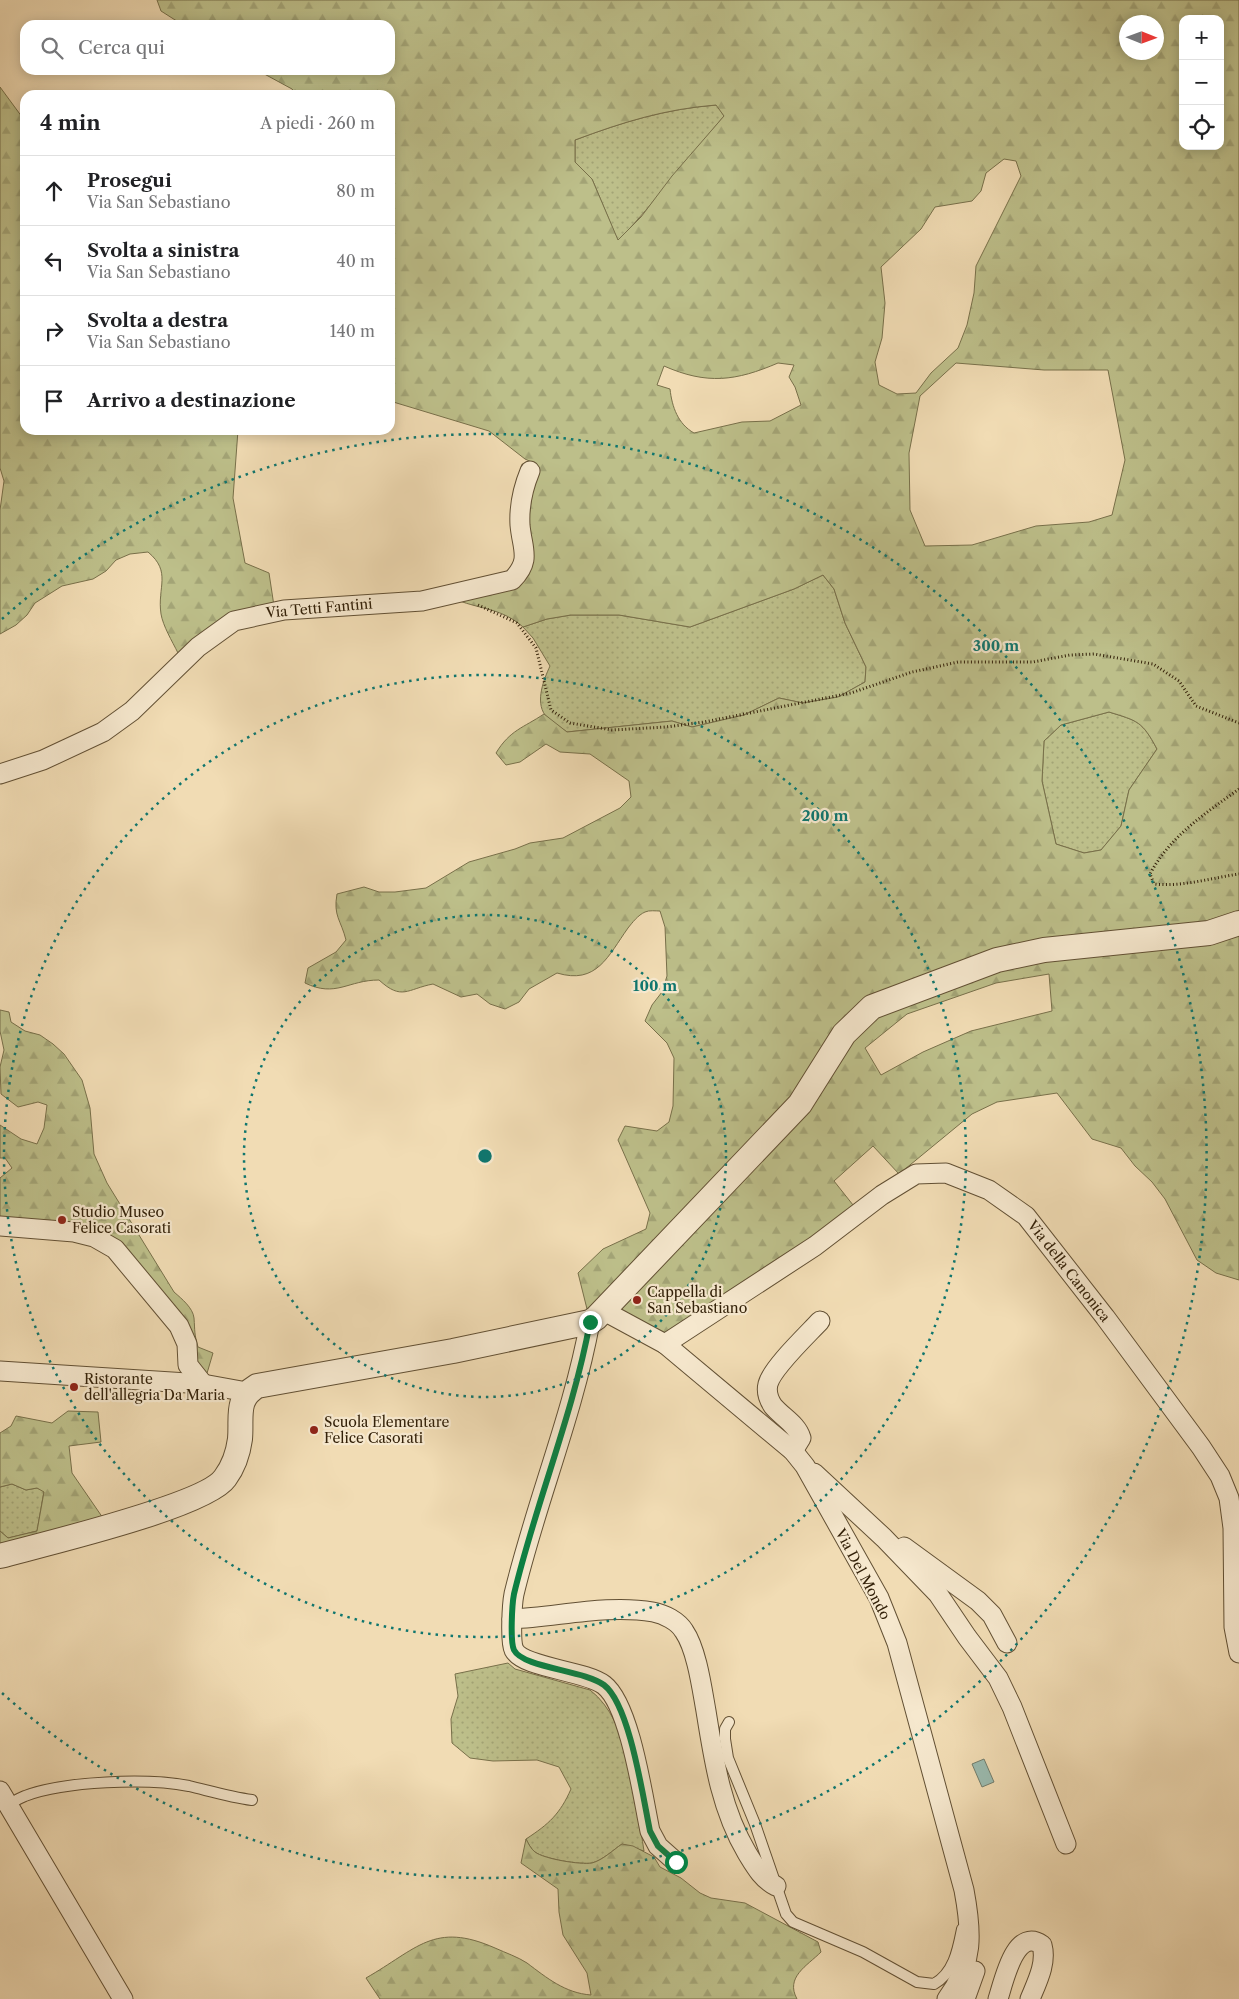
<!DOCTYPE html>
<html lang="it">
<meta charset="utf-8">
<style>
body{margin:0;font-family:"Libre Caslon Text",serif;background:#f6f6f6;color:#202124}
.controls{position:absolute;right:15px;top:15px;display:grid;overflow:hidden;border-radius:10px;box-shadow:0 2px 12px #0003}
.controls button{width:45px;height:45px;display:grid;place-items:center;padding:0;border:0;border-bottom:1px solid #e0e0e0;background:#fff;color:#202124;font:25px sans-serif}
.compass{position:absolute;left:1119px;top:15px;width:45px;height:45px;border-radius:50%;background:#fff;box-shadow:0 2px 12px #0003;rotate:91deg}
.stop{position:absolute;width:15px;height:15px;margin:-11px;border:4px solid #0b8043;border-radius:50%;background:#fff}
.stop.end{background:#0b8043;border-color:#fff;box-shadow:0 1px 5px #0008}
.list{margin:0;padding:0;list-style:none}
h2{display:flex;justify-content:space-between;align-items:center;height:65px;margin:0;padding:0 20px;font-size:21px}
h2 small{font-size:16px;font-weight:400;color:#757577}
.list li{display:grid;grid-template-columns:32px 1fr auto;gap:15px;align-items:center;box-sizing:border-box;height:70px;padding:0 20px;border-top:1px solid #e0e0e0}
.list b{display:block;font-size:19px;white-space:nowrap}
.list p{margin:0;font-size:16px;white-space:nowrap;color:#757577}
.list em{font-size:16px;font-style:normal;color:#757577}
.icon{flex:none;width:28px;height:28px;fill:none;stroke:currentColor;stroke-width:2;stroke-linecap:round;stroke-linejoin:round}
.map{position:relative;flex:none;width:1239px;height:1999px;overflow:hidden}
.search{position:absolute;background:#fff;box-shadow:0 2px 12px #0003;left:20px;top:20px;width:375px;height:55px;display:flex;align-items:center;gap:12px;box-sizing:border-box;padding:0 18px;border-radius:15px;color:#757577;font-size:19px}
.panel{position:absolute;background:#fff;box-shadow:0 2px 12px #0003;left:20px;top:90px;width:375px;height:345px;border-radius:15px}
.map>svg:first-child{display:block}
</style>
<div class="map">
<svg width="1239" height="1999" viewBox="0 0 1239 1999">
<defs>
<pattern id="grass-dots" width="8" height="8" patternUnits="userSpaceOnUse" patternTransform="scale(1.25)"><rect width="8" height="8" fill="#bdbf8a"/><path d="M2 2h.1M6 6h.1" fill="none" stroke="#a3a476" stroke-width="1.8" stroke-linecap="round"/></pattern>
<pattern id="forest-firs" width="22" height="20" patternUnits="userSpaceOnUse" patternTransform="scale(1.25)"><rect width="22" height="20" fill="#bdbf8a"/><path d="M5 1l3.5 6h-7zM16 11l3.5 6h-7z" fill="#a3a476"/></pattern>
</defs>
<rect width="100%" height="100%" fill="#f1dcb4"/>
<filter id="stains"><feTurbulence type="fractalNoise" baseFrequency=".004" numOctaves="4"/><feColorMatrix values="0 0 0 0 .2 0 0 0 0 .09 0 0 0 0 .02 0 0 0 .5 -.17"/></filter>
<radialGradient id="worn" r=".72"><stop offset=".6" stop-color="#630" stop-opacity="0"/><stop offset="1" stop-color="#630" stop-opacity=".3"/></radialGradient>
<g fill="url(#grass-dots)" stroke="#78704a">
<path d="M717,105l7,11c-35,41 -68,85 -106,125l-26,-62 -17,-17v-22c48,-18 90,-31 142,-35z"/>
<path d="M823,575l11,14 11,34 21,44 -1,15 -27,15 -35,6 -24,-5 -35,17 -52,12 -20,-6 -105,11c-7,-5 -16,-11 -22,-17 -10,-14 -1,-36 5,-49l-17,-28 -10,-11 24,-8 24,-4h48l71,12 104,-38z"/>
<path d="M1109,712c29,9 33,9 48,37l-28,41 -8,36 -20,24 -17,3 -28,-9 -14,-63 2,-40 17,-16z"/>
<path d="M12,1484l14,6 11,-2 7,3 -7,40 -29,7 -8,-7v-44z"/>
<path d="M508,1663l7,6 75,21c41,31 46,112 54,161l-22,-7c-9,6 -19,16 -30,19 -11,2 -48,-4 -57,-11 -4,-3 -7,-9 -9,-13 23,-15 34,-25 45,-50l-12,-22 -22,-7 -44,1 -23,-3 -18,-15 -1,-24 7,-23 -3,-22z"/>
</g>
<g fill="url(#forest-firs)" stroke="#78704a" fill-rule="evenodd">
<path d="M157,0h1082v912l-32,10 -341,76 -75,100 -195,206 -9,5 -9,-36 25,-24 43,-20 4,-16 -32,-73 7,-14 32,5 12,-9 4,-16 1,-48 -7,-15 -22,-22 7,-16 10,-13 5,-16 -2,-49 -5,-16c-4,0 -11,-1 -15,1 -7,3 -13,11 -17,16 -20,28 -31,57 -71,45l-28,16 -10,13 -14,7 -15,-5 -13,-10 -16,3 -28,-13c-26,5 -31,17 -54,-4 -31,0 -43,18 -74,3l3,-15 28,-16 10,-12c-5,-20 -13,-24 -9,-46l27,-7 15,5h16l31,-4 43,-26 46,-13 15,-6 33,-5 57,-30 11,-11 -2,-16 -39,-27 -30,-2 -14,-8 -26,18 -14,3 -10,-12c14,-23 27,-25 48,-39l23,18 105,-11 20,6 52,-12 35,-17 24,5 35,-6 27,-15 1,-15 -21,-44 -11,-34 -11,-14 -29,14 -104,38 -71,-12h-48l-24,4 -24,8c-22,-19 -40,-17 -66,-27l59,-13 12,-63 8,-60 -11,-5 -36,-28 -99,-30v-306h-93l-5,-6 -35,-19h133v-45h-207l-22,-14zM1183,19h37v127h-37zM1126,22h30v30h-30zM716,105l8,11 -52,60 -31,41 -23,23 -26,-61 -17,-17v-22c48,-18 90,-31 141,-35zM1004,159l12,2 5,15 -45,90 -2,27 -7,32 -9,23 -27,25 -15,20 -19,1 -18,-9 -4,-23 7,-24 3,-35 -4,-36 40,-38 14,-22 37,-6 9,-10 5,-18zM778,363l16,2 -5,12 6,10 6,18 -31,16 -28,1 -48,11c-16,-9 -22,-26 -24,-44l-13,-4 7,-19c43,19 72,15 114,-3zM956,363l88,7h64l17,90 -13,55 -23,7 -53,4 -64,19 -47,1 -15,-36 -1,-57 11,-57zM1109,712c29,9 33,9 48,37l-28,41 -8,36 -20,24 -17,3 -28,-9 -14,-63 2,-40 17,-16z"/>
<path d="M0,87l25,34v309h213l-5,68 12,65 24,10 5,33 -96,47c-6,-12 -15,-27 -17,-39 -4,-27 11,-42 -13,-62l-18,2 -14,6 -10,11 -13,8 -31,7 -27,17 -8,12 -11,10 -16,9v-124l4,-29 -4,-13z"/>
<path d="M1239,931v349l-23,-7 -19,-13 -32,-61 -13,-17 -17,-16 -14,-18 -29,-9 -35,-46 -60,9 -25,12 -73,60 -26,-28 -39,35 23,29 -190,130 -57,-30 264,-300 88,-35zM1049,974l3,37 -81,20 -48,21 -42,23 -16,-27 42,-34 89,-31z"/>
<path d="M0,1010l9,2 2,10 14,9 15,4 13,9 11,10 18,26 8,28 4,46 13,29 67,109c8,7 19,16 20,26 1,13 0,15 4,29l15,6 -8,27 -14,-17 -1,-20 -73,-96 -117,-27v-42l12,-10 -7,-10h-5v-33l21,14 16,5 7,-16 3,-23 -9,-3 -20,5 -17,-13 -1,-27 4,-17 -4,-19z"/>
<path d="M68,1411l30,1 3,30 -32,4 3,27 33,48 -105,31v-21l8,7 29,-7 7,-39 -7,-4 -11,2 -14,-6 -12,3v-54l11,-7 5,-10 36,7z"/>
<path d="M526,1839c2,4 5,10 9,13 9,7 46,13 57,11 11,-3 21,-13 30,-19l11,2 21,11 6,10 21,11 19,15 11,5 34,5 73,39 3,10c-14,14 -36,25 -24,47h-417l-14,-21c51,-29 68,-57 129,-30 11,5 23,9 32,15 20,15 38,30 64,32l-4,-22 -24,-38 -4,-23 -1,-23 -37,-26z"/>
</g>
<path fill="#9bbbb0" stroke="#717d6d" d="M984,1759l10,23 -12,5 -10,-23z"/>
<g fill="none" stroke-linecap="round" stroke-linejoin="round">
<defs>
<g id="service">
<path d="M729,1722l-4,7v10l3,19 27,66 31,90 7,8 70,30 54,30 17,2c20,-11 24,-35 28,-55"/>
<path d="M8,1805c6,-3 11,-7 17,-9 40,-15 122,-18 164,-10 21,5 41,11 63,14"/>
</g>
<g id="minor">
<path d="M0,774l43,-14 60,-28 29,-21 66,-64 36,-26 50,-11 138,-9 90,-21c20,-20 10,-31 8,-55 -1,-18 3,-37 10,-54"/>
<path d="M0,1226l74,6 20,5 21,12 64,77 8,18 1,21 15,19"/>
<path d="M604,1311l61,33 128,107 12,15 74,132 18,45 67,247c8,43 10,73 -17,109"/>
<path d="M590,1322c-17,93 -54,180 -76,272 -2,10 -4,48 0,56 9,18 70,20 90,35 26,20 39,113 46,146l8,15 18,16"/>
<path d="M665,1344l150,-98 67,-51 34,-21 30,-1 43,17 37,26 79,101 96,130 19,29 9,22 4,30 1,99 5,26"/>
<path d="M0,1371l203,13 44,8"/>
<path d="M793,1451l8,-13c-4,-14 -19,-21 -28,-32 -4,-6 -7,-14 -5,-22 4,-16 39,-49 52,-63"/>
<path d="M814,1473l70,65 54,56 29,43 31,41 14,29 54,137"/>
<path d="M904,1547l74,54 14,14 15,28"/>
<path d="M512,1619c46,-2 95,-15 141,-7 11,2 25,9 31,19 13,19 18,58 22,80 8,50 15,98 41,142 8,13 15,26 29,33"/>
<path d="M0,1791l123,208"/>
<path d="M965,1999l10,-28"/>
<path d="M998,1999c6,-18 17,-73 44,-54 5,18 -5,37 -12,54"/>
</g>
<path id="tertiary" d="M0,1556c40,-11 206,-50 225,-78 9,-12 13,-24 15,-39 2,-22 -5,-40 17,-53l196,-35 137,-29 6,-4 204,-214 44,-70 28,-27 125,-47 47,-10 165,-17 30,-10"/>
</defs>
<use href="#service" stroke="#625034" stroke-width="12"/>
<use href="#minor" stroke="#625034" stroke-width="21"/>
<use href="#tertiary" stroke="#625034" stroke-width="26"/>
<g stroke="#332109" stroke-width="3" stroke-dasharray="1 2.5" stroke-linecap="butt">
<path d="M478,605l39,18 19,25 15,62 19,13 42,7 54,-3 38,-5 147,-29 61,-21 46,-10h75l37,-7 24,-1 59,10 26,17 17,25 43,17"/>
<path d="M1239,789c-33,24 -69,47 -89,85l4,10c29,3 57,-6 85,-10"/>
</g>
<use href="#service" stroke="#f6e8ce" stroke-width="10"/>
<use href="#minor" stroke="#f6e8ce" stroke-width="19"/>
<use href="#tertiary" stroke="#f6e8ce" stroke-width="24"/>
</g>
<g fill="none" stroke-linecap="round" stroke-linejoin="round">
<path stroke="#0b8043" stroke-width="6" d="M590,1322c-17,93 -54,180 -76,272 -2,10 -4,48 0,56 9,18 70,20 90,35 26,20 39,113 46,146l8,15 18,16"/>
</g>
<g fill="none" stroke="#0f766e" stroke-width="2.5" stroke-dasharray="2.5 5">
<circle cx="485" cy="1156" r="241"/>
<circle cx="485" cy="1156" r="481"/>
<path d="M2 619A722 722 0 1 1 2 1693"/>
</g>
<g fill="#8f2418" stroke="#f6e8ce" stroke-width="2">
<circle cx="62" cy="1220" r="5"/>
<circle cx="637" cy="1300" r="5"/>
<circle cx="74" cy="1387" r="5"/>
<circle cx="314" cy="1430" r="5"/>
</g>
<g text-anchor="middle" stroke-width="4.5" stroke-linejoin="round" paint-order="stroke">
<g font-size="14" fill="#332109" stroke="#f6e8ce">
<text transform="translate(319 608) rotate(-5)" y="5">Via Tetti Fantini</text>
<text transform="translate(1069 1271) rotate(52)" y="5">Via della Canonica</text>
<text transform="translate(863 1574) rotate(62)" y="5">Via Del Mondo</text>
</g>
<g font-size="14" fill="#332109" stroke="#f6e8ce" text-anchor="start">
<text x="72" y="1217">Studio Museo<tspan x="72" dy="16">Felice Casorati</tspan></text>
<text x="647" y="1297">Cappella di<tspan x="647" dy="16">San Sebastiano</tspan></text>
<text x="84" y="1384">Ristorante<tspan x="84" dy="16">dell'allegria Da Maria</tspan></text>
<text x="324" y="1427">Scuola Elementare<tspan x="324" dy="16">Felice Casorati</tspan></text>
</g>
</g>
<circle cx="485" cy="1156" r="8" fill="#0f766e" stroke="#f6e8ce" stroke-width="2.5"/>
<g font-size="15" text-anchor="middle" font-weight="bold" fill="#0f766e" stroke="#f6e8ce" stroke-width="4.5" stroke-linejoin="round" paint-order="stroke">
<text x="996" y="651">300 m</text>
<text x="825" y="821">200 m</text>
<text x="655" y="991">100 m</text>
</g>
<rect width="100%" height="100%" filter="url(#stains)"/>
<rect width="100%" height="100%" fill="url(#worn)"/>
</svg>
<div class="controls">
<button>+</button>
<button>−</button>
<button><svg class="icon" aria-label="locate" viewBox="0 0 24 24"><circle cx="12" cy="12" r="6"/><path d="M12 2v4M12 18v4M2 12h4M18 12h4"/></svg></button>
</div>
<svg class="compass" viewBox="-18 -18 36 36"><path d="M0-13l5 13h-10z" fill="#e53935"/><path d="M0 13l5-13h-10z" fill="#757577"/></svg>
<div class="stop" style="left:676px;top:1862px"></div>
<div class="stop end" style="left:590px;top:1322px"></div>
<div class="search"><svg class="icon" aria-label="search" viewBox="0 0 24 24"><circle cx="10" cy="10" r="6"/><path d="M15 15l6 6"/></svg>Cerca qui</div>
<section class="panel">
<h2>4 min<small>A piedi · 260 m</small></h2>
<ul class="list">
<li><svg class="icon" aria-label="ahead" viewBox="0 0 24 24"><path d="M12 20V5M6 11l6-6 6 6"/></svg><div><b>Prosegui</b><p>Via San Sebastiano</p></div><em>80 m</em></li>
<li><svg class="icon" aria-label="left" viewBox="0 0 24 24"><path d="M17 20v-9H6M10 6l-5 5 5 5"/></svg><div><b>Svolta a sinistra</b><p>Via San Sebastiano</p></div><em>40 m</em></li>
<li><svg class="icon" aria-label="right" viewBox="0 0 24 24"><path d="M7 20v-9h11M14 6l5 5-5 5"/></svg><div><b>Svolta a destra</b><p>Via San Sebastiano</p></div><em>140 m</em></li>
<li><svg class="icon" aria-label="arrive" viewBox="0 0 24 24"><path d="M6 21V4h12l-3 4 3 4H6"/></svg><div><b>Arrivo a destinazione</b></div></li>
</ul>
</section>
</div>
